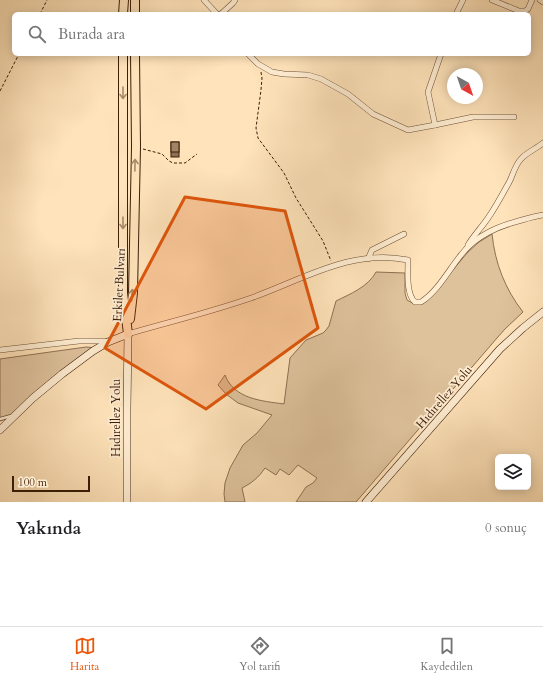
<!DOCTYPE html>
<html lang="tr">
<meta charset="utf-8">
<style>
body{margin:0;font-family:Cardo,serif;background:#f6f6f6;color:#202124}
.controls{position:absolute;right:12px;bottom:12px;display:grid;overflow:hidden;border-radius:6px;box-shadow:0 2px 10px #0003}
.controls button{width:36px;height:36px;display:grid;place-items:center;padding:0;border:0;border-bottom:1px solid #e0e0e0;background:#fff;color:#202124;font:20px sans-serif}
.compass{position:absolute;left:447px;top:68px;width:36px;height:36px;border-radius:50%;background:#fff;box-shadow:0 2px 10px #0003;rotate:140deg}
.scale{position:absolute;left:12px;bottom:10px;width:78px;box-sizing:border-box;padding-left:4px;border:2px solid #3d1e07;border-top:0;font-size:11px;line-height:14px;white-space:nowrap;color:#3d1e07;-webkit-text-stroke:3px #ffedd2;paint-order:stroke}
.list{margin:0;padding:0;list-style:none}
h2{display:flex;justify-content:space-between;align-items:center;height:52px;margin:0;padding:0 16px;font-size:17px}
h2 small{font-size:13px;font-weight:400;color:#757577}
.icon{flex:none;width:22px;height:22px;fill:none;stroke:currentColor;stroke-width:2;stroke-linecap:round;stroke-linejoin:round}
.map{position:relative;flex:none;width:543px;height:502px;overflow:hidden}
.search{position:absolute;background:#fff;box-shadow:0 2px 10px #0003;left:12px;right:12px;top:12px;height:44px;display:flex;align-items:center;gap:10px;box-sizing:border-box;padding:0 14px;border-radius:6px;color:#757577;font-size:15px}
.sheet{height:124px;background:#fff}
nav{display:flex;justify-content:space-around;align-items:center;box-sizing:border-box;height:56px;border-top:1px solid #e0e0e0;background:#fff;font-size:11px;color:#757577}
nav a{display:grid;justify-items:center;gap:2px}
nav .on{color:#ea580c}
.map>svg:first-child{display:block}
</style>
<div class="map">
<svg width="543" height="502" viewBox="0 0 543 502">
<rect width="100%" height="100%" fill="#ffe3ba"/>
<filter id="stains"><feTurbulence type="fractalNoise" baseFrequency=".005" numOctaves="4"/><feColorMatrix values="0 0 0 0 .2 0 0 0 0 .09 0 0 0 0 .02 0 0 0 .5 -.17"/></filter>
<radialGradient id="worn" r=".72"><stop offset=".6" stop-color="#630" stop-opacity="0"/><stop offset="1" stop-color="#630" stop-opacity=".3"/></radialGradient>
<g fill="#dec29c" stroke="#8e7052">
<path d="M492,234c3,29 13,55 31,78l-18,17 -8,9 -141,164h-60l10,-15 7,-4 4,-5 -19,-13 -9,10 -9,-6 -4,6 -11,-7c-6,9 -13,15 -23,20l3,14h-20l-1,-8 1,-11 5,-15 13,-23 14,-12 15,-18 -34,-12 -12,-9 -8,-9 7,-10c9,24 37,26 59,29l6,-46 16,-18 17,-7 3,-3 3,-4 7,-25c14,-7 32,-14 40,-29l29,1v20l2,7 7,4 14,-5 40,-47 11,-10z"/>
<path d="M86,347l13,1 -83,66 -16,7v-62z"/>
</g>
<g fill="none" stroke-linecap="round" stroke-linejoin="round">
<defs>
<path id="lane" d="M0,419l11,-3"/>
<g id="street">
<path d="M204,0l13,14"/>
<path d="M492,0l27,11h6l3,-2 4,-9"/>
<path d="M540,0l3,2"/>
<path d="M221,14l12,-11 2,-3"/>
<path d="M456,14l7,-14"/>
<path d="M248,54l10,10 14,8 12,2 24,1 13,4 27,15 25,20 35,16 27,-5 -7,-33 13,-38"/>
<path d="M435,125l38,-8h41"/>
<path d="M468,245c6,-10 14,-18 20,-27 7,-10 13,-21 19,-32 6,-9 7,-20 14,-27 6,-7 15,-10 22,-16"/>
<path d="M368,259l4,-9 32,-16"/>
<path d="M128,334c41,-12 83,-22 123,-36 51,-18 101,-50 157,-38 0,11 -2,35 7,42h6c17,-11 27,-31 40,-47 15,-20 38,-29 61,-35 7,-2 14,-4 21,-5"/>
<path d="M0,350l79,-9h25l4,1"/>
</g>
<g id="secondary">
<path d="M0,430l33,-32 29,-24 31,-23 15,-9 20,-8 -1,75v93"/>
<path d="M366,502l134,-153 23,-21 20,-16"/>
</g>
<g id="primary">
<path d="M123,14l1,-14"/>
<path d="M135,14v-14"/>
<path d="M123,54v239l5,41"/>
<path d="M130,319l3,-26 3,-146 -1,-93"/>
</g>
</defs>
<use href="#lane" stroke="#6e4f34" stroke-width="4"/>
<use href="#street" stroke="#6e4f34" stroke-width="6"/>
<use href="#secondary" stroke="#3d1e07" stroke-width="8"/>
<use href="#primary" stroke="#3d1e07" stroke-width="10"/>
<g stroke="#3d1e07" stroke-width="1" stroke-dasharray="3 2" stroke-linecap="butt">
<path d="M40,14l7,-14"/>
<path d="M261,72l1,6 -1,12 -5,38 2,10 26,35 12,25 27,43 8,20"/>
<path d="M0,91l19,-37"/>
<path d="M143,149l19,5 7,7 4,2h12l12,-9"/>
</g>
<use href="#lane" stroke="#ffedd2" stroke-width="2.5"/>
<use href="#street" stroke="#ffedd2" stroke-width="5"/>
<use href="#secondary" stroke="#ffedd2" stroke-width="7"/>
<use href="#primary" stroke="#ffe3ba" stroke-width="8"/>
</g>
<rect fill="#8b7256" stroke="#3d1e07" x="171" y="142" width="8" height="15"/>
<rect fill="#a28464" stroke="#3d1e07" x="171" y="142" width="8" height="10"/>
<defs><path id="oneway-shaft" d="M-6 0H5M1.5-3L5.5 0L1.5 3" fill="none" stroke-width="1.6" stroke-linecap="round" stroke-linejoin="round"/></defs>
<g stroke="#a88a69">
<use href="#oneway-shaft" transform="translate(123 93) rotate(90)"/>
<use href="#oneway-shaft" transform="translate(135 165) rotate(-89)"/>
<use href="#oneway-shaft" transform="translate(123 223) rotate(90)"/>
<use href="#oneway-shaft" transform="translate(132 295) rotate(-86)"/>
</g>
<path fill="#df560c" fill-opacity="0.2" stroke="#df560c" stroke-width="3" stroke-linejoin="round" d="M185,197l100,14 33,117 -112,81 -101,-61z"/>
<g text-anchor="middle" stroke-width="3.5" stroke-linejoin="round" paint-order="stroke">
<g font-size="12" fill="#3d1e07" stroke="#ffedd2">
<text transform="translate(119 285) rotate(-87)" y="4">Erkilet Bulvarı</text>
<text transform="translate(444 397) rotate(-49)" y="4">Hıdırellez Yolu</text>
<text transform="translate(116 418) rotate(-90)" y="4">Hıdırellez Yolu</text>
</g>
</g>
<rect width="100%" height="100%" filter="url(#stains)"/>
<rect width="100%" height="100%" fill="url(#worn)"/>
</svg>
<div class="controls">
<button><svg class="icon" aria-label="layers" viewBox="0 0 24 24"><path d="M12 4l9 5-9 5-9-5zM3 14l9 5 9-5"/></svg></button>
</div>
<svg class="compass" viewBox="-18 -18 36 36"><path d="M0-13l5 13h-10z" fill="#e53935"/><path d="M0 13l5-13h-10z" fill="#757577"/></svg>
<div class="scale">100 m</div>
<div class="search"><svg class="icon" aria-label="search" viewBox="0 0 24 24"><circle cx="10" cy="10" r="6"/><path d="M15 15l6 6"/></svg>Burada ara</div>
</div>
<section class="sheet">
<h2>Yakında<small>0 sonuç</small></h2>
<ul class="list">
</ul>
</section>
<nav>
<a class="on"><svg class="icon" aria-label="map" viewBox="0 0 24 24"><path d="M3 6l6-2 6 2 6-2v14l-6 2-6-2-6 2zM9 4v14M15 6v14"/></svg>Harita</a>
<a><svg class="icon" aria-label="directions" viewBox="0 0 24 24"><path d="M12 3l9 9-9 9-9-9zM9 14v-3h6M13 9l2 2-2 2"/></svg>Yol tarifi</a>
<a><svg class="icon" aria-label="saved" viewBox="0 0 24 24"><path d="M7 4h10v16l-5-4-5 4z"/></svg>Kaydedilen</a>
</nav>
